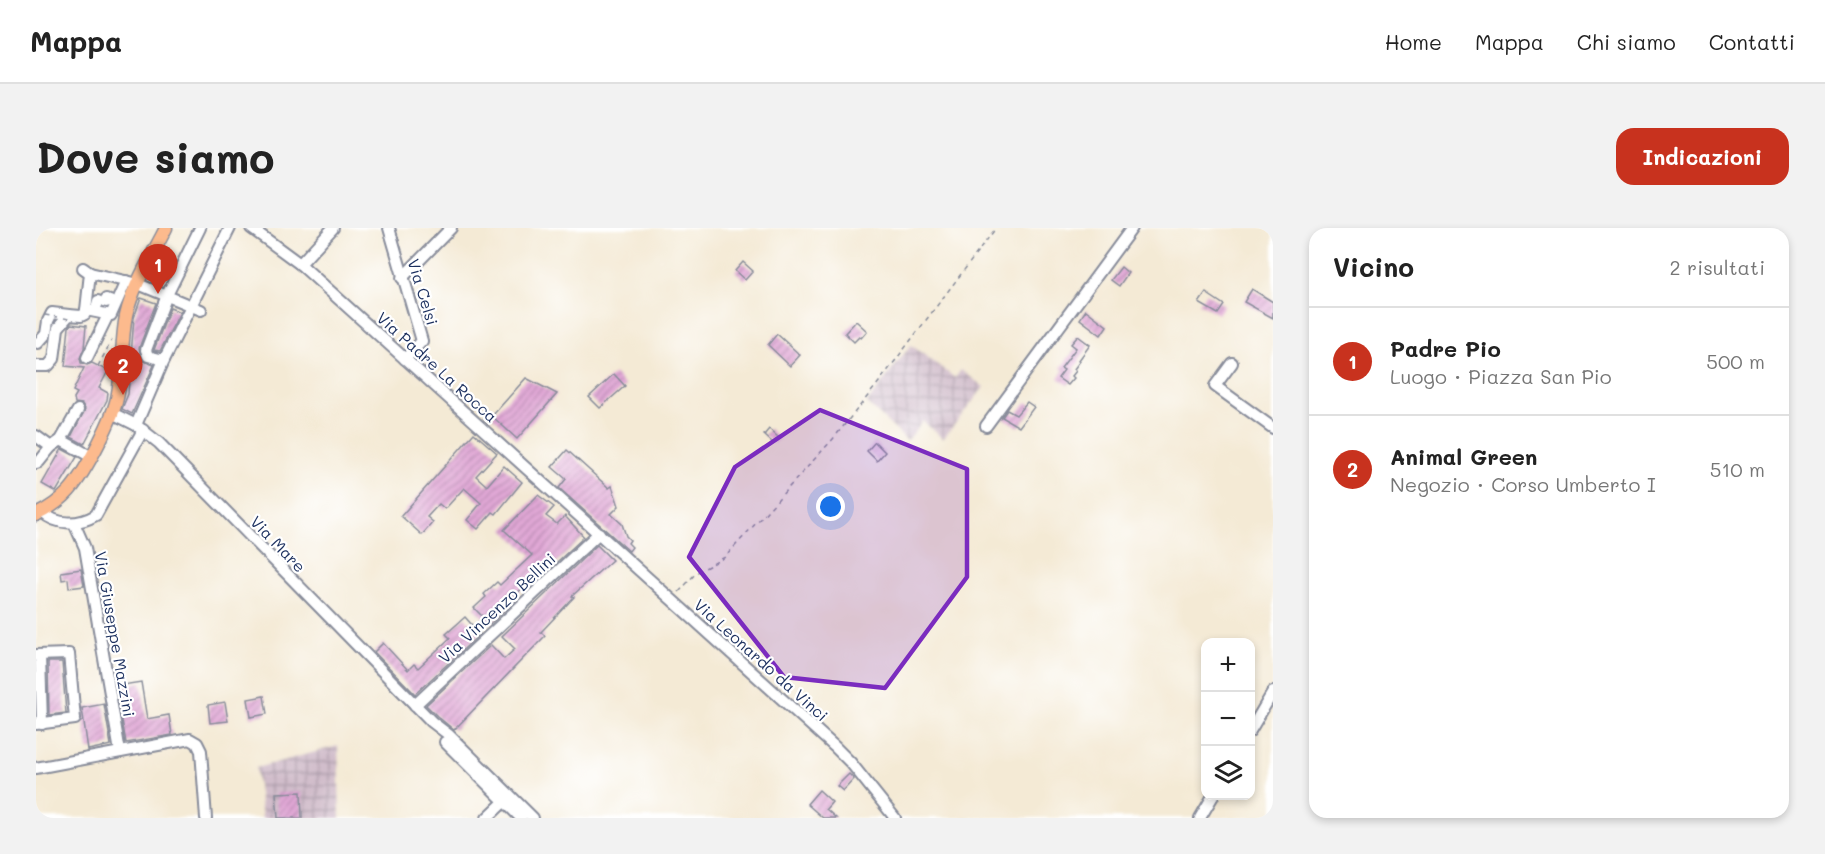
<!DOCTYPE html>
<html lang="it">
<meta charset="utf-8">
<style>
body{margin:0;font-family:Mali,sans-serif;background:#f2f2f2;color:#222}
.controls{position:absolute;right:18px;bottom:18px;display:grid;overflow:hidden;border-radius:12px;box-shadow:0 3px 9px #0003}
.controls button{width:54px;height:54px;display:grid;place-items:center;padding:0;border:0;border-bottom:2px solid #e0e0e0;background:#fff;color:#222;font:30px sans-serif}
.you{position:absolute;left:795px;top:279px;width:21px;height:21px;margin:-15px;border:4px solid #fff;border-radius:50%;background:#1a73e8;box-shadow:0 0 0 9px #1a73e833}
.badge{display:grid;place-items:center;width:39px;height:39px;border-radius:50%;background:#c8321e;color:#fff;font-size:20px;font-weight:700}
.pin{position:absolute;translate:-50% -50px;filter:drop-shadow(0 2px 3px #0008)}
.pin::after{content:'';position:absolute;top:32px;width:21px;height:18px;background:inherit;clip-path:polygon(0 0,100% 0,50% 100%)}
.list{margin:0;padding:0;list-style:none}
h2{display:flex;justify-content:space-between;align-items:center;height:78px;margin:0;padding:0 24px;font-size:26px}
h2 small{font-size:20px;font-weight:400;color:#767676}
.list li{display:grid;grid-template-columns:39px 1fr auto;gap:18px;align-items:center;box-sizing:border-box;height:108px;padding:0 24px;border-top:2px solid #e0e0e0}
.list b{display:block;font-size:22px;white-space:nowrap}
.list p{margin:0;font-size:20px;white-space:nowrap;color:#767676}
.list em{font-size:20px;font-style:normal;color:#767676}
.icon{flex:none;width:33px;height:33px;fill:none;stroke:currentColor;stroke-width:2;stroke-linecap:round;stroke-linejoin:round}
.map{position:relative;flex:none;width:1237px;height:590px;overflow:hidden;border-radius:18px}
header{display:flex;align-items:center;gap:36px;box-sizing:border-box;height:84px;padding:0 30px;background:#fff;border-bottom:2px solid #e0e0e0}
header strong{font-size:28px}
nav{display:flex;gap:33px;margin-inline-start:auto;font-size:21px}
.intro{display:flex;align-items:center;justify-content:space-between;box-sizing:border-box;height:144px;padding:0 36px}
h1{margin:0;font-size:42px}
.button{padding:15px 27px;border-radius:18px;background:#c8321e;color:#fff;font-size:21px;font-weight:700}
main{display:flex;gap:36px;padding:0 36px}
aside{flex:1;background:#fff;border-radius:18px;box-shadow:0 3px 9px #0003}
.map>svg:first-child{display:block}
</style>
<header>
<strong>Mappa</strong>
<nav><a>Home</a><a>Mappa</a><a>Chi siamo</a><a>Contatti</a></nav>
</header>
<div class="intro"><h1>Dove siamo</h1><a class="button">Indicazioni</a></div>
<main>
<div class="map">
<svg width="1237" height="590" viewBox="0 0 1237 590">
<defs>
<pattern id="industrial-grid" width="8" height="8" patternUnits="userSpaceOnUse" patternTransform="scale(1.5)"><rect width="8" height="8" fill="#d1bdcb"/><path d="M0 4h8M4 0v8" fill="none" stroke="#a99aa8"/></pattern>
<pattern id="building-hatch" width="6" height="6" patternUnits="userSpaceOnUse" patternTransform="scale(1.5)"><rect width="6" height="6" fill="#e1a8d6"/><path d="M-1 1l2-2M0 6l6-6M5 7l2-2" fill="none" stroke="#b689b1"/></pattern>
</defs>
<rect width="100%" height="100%" fill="#fff"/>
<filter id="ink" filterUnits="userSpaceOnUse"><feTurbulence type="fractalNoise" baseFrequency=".0167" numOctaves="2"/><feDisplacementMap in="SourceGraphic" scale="12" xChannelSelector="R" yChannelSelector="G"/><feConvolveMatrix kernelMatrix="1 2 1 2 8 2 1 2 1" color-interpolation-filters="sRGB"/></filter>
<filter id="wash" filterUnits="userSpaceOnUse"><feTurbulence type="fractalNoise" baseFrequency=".008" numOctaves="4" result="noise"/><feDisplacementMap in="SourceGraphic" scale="24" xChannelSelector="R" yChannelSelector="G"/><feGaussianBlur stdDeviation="1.35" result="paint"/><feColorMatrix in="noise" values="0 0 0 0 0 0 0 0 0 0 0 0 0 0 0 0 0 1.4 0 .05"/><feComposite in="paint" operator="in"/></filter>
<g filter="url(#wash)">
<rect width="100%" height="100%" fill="#f4ead5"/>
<g fill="url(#industrial-grid)">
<path d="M875,117l44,33 6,-8 23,17 -41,52 -20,-18 -16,20 -40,-38z"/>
<path d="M302,518l2,72h-78l-6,-50z"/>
</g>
<g id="blocks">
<g fill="url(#building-hatch)">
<path d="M707,34l10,9 -8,9 -10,-9z"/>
<path d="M1085,39l7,6 -9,13 -8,-6z"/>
<path d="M1216,61l21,13v16l-29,-16z"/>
<path d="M1170,65l18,12 -6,9 -19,-11z"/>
<path d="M105,70l15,5 -17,45 4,13 11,4 -22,49 -10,-5 6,-15 6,-76z"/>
<path d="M134,80l10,4 -20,39 -6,-1z"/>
<path d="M1050,82l21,16 -6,9 -21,-16z"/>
<path d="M820,93l11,10 -6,7 -2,-1 -5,5 -9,-9z"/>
<path d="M35,96l15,2 -2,22 -4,10 1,5 6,2 5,-2 16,8 -9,17 9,5 -1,7 -23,44 -13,-7 14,-28 -3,-5 -7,-1 -1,-5 3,-5 -4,-2 11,-23 -19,-2 4,-39z"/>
<path d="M741,106l23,21 -10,11 -22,-21z"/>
<path d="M1042,108l12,9 -11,15 1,1 -6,8 2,2 -4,5 2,2 -6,7 -10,-7 6,-8 -3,-2 15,-20 -5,-4z"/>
<path d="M578,146l11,12 -25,22 -11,-11z"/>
<path d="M490,150l31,16 -40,45 -25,-23z"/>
<path d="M991,174l7,5 -15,20 -17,-10 5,-7 9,5z"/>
<path d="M733,201l10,9 -6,5 -9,-8z"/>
<path d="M438,205l23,20 -21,23 11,10 17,-20 18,16 -26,32 -3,-2 -15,17 -11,-9 14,-17 -17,-15 -19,21 -6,-5 -12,13 6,5 -11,13 -21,-19z"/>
<path d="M839,214l10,10 -8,9 -10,-10z"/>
<path d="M26,221l15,8 -21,35 -14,-8z"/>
<path d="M531,222l42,38 3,-2 7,20 -8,8 11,10 4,12 4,4 -2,3 4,4 -3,4 -70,-63 7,-9 -14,-12z"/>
<path d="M502,267l16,12 -8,9 11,8 8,-8 19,21 -52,48 -3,-3 -17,16 3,3 -25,23 -16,-16 12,-11 -2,-3 13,-12 3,3 32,-30 -28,-25z"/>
<path d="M561,317l15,15 -40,36 2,1 -33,35 4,4 -91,94 -17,-14 -11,-11 65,-60 13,14 11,-10 -13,-13z"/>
<path d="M45,341l3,17 -15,2 -1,-9 -6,1 -1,-8z"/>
<path d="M429,389l15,17 -65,60 -41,-42 9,-9 25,27 6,-6 4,4 32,-30 -4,-4z"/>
<path d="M12,434h14l4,51 -17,2z"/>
<path d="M105,454l6,37 22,-4 3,20 -46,8 -10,-57z"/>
<path d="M228,468l3,18 -16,3 -3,-18z"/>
<path d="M189,474l3,19 -18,2 -2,-18z"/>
<path d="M68,476l7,41 -23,5 -6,-42z"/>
<path d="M813,546l5,5 -11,12 -6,-5z"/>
<path d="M783,562l13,12 -6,7 10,9h-13l-16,-14z"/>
<path d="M265,564l1,26h-24l-2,-25z"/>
</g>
</g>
</g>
<g filter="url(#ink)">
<use href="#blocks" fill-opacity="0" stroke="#888c9a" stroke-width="1.5"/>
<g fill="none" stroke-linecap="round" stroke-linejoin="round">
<defs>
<g id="minor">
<path d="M215,0l49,36 535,483 16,16 44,55"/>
<path d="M353,0l33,113 -17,18"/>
<path d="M264,36l33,-36"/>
<path d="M47,40l7,5 48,11 63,26"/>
<path d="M54,45l-4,37 25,5 15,-34"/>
<path d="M366,50l49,-50"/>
<path d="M70,71v3l4,-1"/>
<path d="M61,77l1,-4"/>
<path d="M2,115l8,-9 2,-13 4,-8 17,2"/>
<path d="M51,130l21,-43"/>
<path d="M128,132l-16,-4 -2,-6 21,-55 33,-67"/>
<path d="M1196,135l-17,23 58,42"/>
<path d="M0,138h12l6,-7 4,-31 11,-13 12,1 4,-2 1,-4"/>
<path d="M76,185l24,12 23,18 273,279 17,13 84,83"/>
<path d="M100,197l28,-65 66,-132"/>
<path d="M950,198l146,-198"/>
<path d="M0,208l15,11"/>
<path d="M25,212l29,16"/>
<path d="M0,235l3,-1 12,-15 10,-7 17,-30"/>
<path d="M6,284c15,14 37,13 54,3l47,-85"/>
<path d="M38,295l11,25 35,204"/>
<path d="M0,427l33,-1 6,65 -39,5"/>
<path d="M4,427l2,69"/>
<path d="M379,477l184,-172"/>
<path d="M1214,503l23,-39"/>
<path d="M409,514l76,76"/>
<path d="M0,540l154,-29 7,4 4,8 5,67"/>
<path d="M451,590l22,-21"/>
<path d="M1164,590l13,-22"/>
</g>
<path id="major" d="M0,287c12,-6 24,-14 33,-24 16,-18 46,-75 49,-98 5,-25 3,-52 8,-77 7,-31 26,-60 40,-88"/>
</defs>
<use href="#minor" stroke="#888c9a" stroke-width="14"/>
<use href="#major" stroke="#888c9a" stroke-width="15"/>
<g stroke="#888c9a" stroke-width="1.5" stroke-dasharray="4.5 4.5" stroke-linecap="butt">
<path d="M62,138l14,-26"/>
<path d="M643,364l17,-19 29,-16 108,-118 43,-53 120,-158"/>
</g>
<use href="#minor" stroke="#fff" stroke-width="10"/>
<use href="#major" stroke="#fcba8d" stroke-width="12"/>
<g stroke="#888c9a" stroke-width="1.5" stroke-dasharray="4.5 4.5" stroke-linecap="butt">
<path d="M9,87l12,2"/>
<path d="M28,90l10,2"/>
<path d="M58,106l2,-11"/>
</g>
</g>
</g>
<path fill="#7b2cbf" fill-opacity="0.2" stroke="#7b2cbf" stroke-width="4.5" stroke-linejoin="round" d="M784,182l147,59v108l-82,111 -101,-11 -95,-120 46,-90z"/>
<g text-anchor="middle" stroke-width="4.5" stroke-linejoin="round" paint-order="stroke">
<g font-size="16" fill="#1b2f5e" stroke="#fff">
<text transform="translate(387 64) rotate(73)" y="6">Via Celsi</text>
<text transform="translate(401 139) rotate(42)" y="6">Via Padre La Rocca</text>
<text transform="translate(242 316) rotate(46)" y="6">Via Mare</text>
<text transform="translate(461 380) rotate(-43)" y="6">Via Vincenzo Bellini</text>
<text transform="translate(79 406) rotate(80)" y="6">Via Giuseppe Mazzini</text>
<text transform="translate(725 432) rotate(42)" y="6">Via Leonardo da Vinci</text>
</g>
</g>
</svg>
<div class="controls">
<button>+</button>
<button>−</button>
<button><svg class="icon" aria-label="layers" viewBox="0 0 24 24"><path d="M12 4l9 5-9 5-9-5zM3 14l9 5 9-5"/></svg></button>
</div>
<div class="you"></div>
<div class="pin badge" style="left:122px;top:66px">1</div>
<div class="pin badge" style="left:87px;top:167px">2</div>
</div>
<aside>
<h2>Vicino<small>2 risultati</small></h2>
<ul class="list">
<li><span class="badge">1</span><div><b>Padre Pio</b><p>Luogo · Piazza San Pio</p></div><em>500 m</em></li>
<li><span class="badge">2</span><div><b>Animal Green</b><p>Negozio · Corso Umberto I</p></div><em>510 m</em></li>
</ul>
</aside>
</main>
